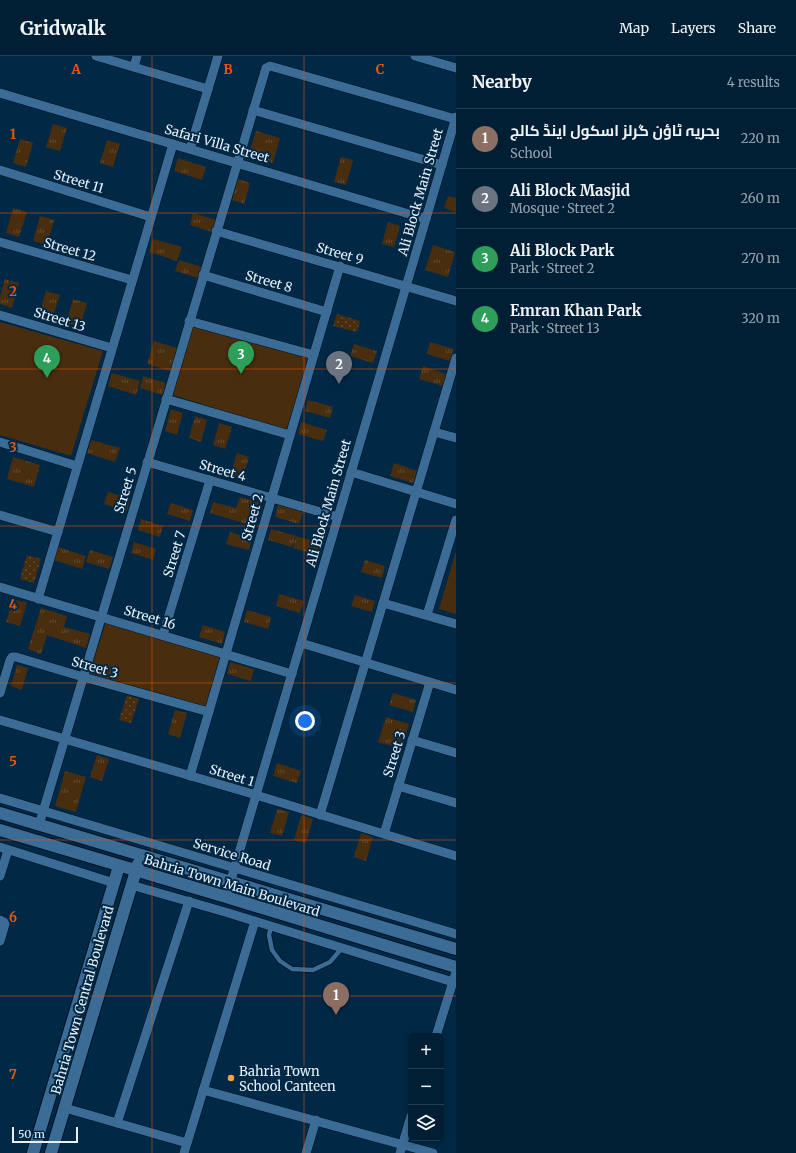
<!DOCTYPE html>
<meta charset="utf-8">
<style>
body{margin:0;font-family:Merriweather,Cairo,serif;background:#0f2c40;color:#f1f3f6}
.controls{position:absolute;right:12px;bottom:12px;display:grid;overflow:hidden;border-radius:6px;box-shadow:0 2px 6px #0003}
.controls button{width:36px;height:36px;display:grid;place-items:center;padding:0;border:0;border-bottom:1px solid #233d4f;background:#011f34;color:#f1f3f6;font:20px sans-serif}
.scale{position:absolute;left:12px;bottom:10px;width:66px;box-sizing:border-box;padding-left:4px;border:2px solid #e6f0fa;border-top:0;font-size:11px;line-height:14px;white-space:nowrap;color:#e6f0fa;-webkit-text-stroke:3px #012945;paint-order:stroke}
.you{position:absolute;left:305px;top:665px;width:14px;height:14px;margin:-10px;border:3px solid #fff;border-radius:50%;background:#1a73e8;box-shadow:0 0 0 6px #1a73e833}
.badge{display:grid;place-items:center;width:26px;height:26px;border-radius:50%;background:#b45309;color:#fff;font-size:13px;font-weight:700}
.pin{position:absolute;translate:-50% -33px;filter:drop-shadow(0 1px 2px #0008)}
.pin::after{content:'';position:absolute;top:21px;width:14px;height:12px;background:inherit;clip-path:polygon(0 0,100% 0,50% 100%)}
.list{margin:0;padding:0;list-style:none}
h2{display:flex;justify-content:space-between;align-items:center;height:52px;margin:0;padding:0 16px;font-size:17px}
h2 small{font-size:13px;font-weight:400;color:#96a2ac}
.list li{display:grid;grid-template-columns:26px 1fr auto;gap:12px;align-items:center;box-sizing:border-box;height:60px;padding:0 16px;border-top:1px solid #233d4f}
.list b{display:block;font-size:15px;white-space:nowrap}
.list p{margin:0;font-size:13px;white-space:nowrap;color:#96a2ac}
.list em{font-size:13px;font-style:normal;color:#96a2ac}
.icon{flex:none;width:22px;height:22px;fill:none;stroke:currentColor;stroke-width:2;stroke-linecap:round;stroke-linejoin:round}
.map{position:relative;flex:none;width:456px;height:1097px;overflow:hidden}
header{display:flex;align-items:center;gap:24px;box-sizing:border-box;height:56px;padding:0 20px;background:#011f34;border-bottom:1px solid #233d4f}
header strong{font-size:19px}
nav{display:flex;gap:22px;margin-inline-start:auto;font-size:14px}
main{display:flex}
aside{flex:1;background:#011f34}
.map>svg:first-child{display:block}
</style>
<header>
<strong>Gridwalk</strong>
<nav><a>Map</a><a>Layers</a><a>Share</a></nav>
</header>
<main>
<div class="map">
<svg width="456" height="1097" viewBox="0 0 456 1097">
<defs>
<pattern id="grass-tufts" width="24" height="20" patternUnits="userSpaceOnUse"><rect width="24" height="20" fill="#492d0f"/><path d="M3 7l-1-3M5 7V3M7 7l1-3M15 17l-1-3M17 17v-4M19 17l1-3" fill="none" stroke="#634c33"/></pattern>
<pattern id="garden-dots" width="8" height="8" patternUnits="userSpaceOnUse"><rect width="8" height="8" fill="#492d0f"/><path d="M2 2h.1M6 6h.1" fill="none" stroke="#634c33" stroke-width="1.8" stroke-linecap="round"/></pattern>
</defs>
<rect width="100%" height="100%" fill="#012945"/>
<g fill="url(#grass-tufts)">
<path d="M53,68l14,4 -7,23 -14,-4z"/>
<path d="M256,75l24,7 -7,25 -25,-7z"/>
<path d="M20,83l13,4 -7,24 -13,-4z"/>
<path d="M107,84l13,4 -7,23 -13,-4z"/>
<path d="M341,101l12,3 -7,25 -12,-3z"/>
<path d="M178,102l28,9 -4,13 -28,-9z"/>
<path d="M238,123l12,4 -6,21 -12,-4z"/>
<path d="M448,140l8,2v14l-12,-4z"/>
<path d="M13,152l14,4 -8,25 -13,-4z"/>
<path d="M193,157l23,7 -4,12 -22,-7z"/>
<path d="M40,160l14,4 -7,25 -14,-4z"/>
<path d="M388,166l12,4 -6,21 -12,-3z"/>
<path d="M153,183l29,8 -5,14 -28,-9z"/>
<path d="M433,189l22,7 -7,25 -23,-7z"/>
<path d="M179,204l23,7 -4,11 -23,-7z"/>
<path d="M5,223l14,4 -7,25 -12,-4v-7z"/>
<path d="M46,235l14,4 -8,24 -13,-4z"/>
<path d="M73,243l14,4 -7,24 -14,-4z"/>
<path d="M154,285l23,7 -7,23 -23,-7z"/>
<path d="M430,286l24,7 -4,12 -23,-7z"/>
<path d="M354,288l23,7 -4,12 -23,-7z"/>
<path d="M423,310l23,8 -3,12 -24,-7z"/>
<path d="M112,317l28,8 -4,14 -28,-9z"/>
<path d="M143,320l23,7 -4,12 -22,-7z"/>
<path d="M308,344l25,7 -3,11 -25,-7z"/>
<path d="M171,353l12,4 -6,22 -12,-4z"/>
<path d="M195,360l12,4 -6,22 -12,-4z"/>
<path d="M301,366l26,8 -4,11 -25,-7z"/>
<path d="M219,367l13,4 -7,22 -12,-4z"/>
<path d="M91,384l29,8 -5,14 -28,-9z"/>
<path d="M237,397l12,4 -7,23 -12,-4z"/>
<path d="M13,401l27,8 -6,22 -27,-8z"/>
<path d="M394,407l23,8 -4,12 -23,-7z"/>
<path d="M108,436l22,7 -3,12 -23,-7z"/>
<path d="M240,441l22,6 -6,24 -46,-14 3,-11 23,6z"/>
<path d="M171,447l22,7 -3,11 -23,-7z"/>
<path d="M278,449l25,7 -4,12 -24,-7z"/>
<path d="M141,463l22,7 -3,11 -22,-7z"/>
<path d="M271,473l25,7 -4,11 -24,-7z"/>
<path d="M230,476l22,6 -3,12 -23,-6z"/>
<path d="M296,480l25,7 -3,12 -25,-7z"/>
<path d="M134,486l22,7 -3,11 -22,-7z"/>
<path d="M58,491l28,9 -4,13 -28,-9z"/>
<path d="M90,494l23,7 -4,12 -23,-7z"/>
<path d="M365,504l20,6 -3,12 -21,-6z"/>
<path d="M279,538l25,7 -4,12 -24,-7z"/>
<path d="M355,539l20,6 -3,11 -21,-6z"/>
<path d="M13,543l14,4 -7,23 -14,-4z"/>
<path d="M41,552l26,8 -3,11 26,7 -4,14 -39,-13 -6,19 -13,-5z"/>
<path d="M247,554l24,7 -3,12 -24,-7z"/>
<path d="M203,569l22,7 -3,12 -23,-7z"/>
<path d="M230,606l24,7 -3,12 -24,-7z"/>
<path d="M17,609l11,3 -6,22 -11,-4z"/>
<path d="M393,637l23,7 -3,12 -24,-7z"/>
<path d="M175,654l12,3 -7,25 -12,-4z"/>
<path d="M386,661l23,7 -7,25 -24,-7z"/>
<path d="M97,699l12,4 -7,22 -12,-4z"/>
<path d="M277,707l24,8 -4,12 -24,-7z"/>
<path d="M65,715l21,6 -10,35 -21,-6z"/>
<path d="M277,753l12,3 -7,24 -12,-3z"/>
<path d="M301,759l12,4 -7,24 -12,-3z"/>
<path d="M361,777l12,4 -7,24 -12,-4z"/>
</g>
<g fill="#492d0f">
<path d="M0,266l103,29 -32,105 -71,-21z"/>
<path d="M193,270l116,32 -23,73 -113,-36z"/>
<path d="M456,495v63l-17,-5z"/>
<path d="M106,566l114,34 -15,52 -116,-33z"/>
</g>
<g fill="url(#garden-dots)">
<path d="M337,258l23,7 -3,11 -24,-6z"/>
<path d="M27,499l14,4 -7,24 -14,-4z"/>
<path d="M127,639l12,4 -8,24 -12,-3z"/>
</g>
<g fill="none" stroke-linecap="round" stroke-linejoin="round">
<defs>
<path id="service" d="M271,870l-2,9 3,15 8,11 12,8 21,1 17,-8 12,-14"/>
<g id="minor">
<path d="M96,0l112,33"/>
<path d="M415,0l41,12"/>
<path d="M134,11l3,-11"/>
<path d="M0,37l426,126"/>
<path d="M253,54l189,55"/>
<path d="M190,93l28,-93"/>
<path d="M0,114l151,47"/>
<path d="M216,175l240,70"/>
<path d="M0,186l132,38"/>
<path d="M203,219l124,37"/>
<path d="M0,259l112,33"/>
<path d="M189,265l125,34"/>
<path d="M166,343l124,36"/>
<path d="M434,376l22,6"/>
<path d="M0,386l77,24"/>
<path d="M147,406l191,55"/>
<path d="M351,416l105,32"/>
<path d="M0,459l58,17"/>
<path d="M0,531l292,87"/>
<path d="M38,543l135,-455"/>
<path d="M383,547l73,21"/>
<path d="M427,559l29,-95"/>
<path d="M163,579l47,-155"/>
<path d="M301,587l155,47"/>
<path d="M0,637l10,-33 2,-3h4l67,20 126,35"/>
<path d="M0,664l256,75 200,61"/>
<path d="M412,684l44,13"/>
<path d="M190,720l150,-510"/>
<path d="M398,730l58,17"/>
<path d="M0,742l456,136"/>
<path d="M320,759l136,-457"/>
<path d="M39,769l227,-757 4,-2 185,53"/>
<path d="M384,778l46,-152"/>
<path d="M0,791l114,36"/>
<path d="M0,820l8,-26"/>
<path d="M131,829l94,27 231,71"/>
<path d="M226,841l230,-780"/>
<path d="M0,864l4,2 1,2 -5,17"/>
<path d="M436,980l20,-64"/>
<path d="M203,1034l230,63"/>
<path d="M65,1052l122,35"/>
<path d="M117,1067l72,-222"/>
<path d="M184,1097l71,-232"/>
<path d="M306,1097l10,-33"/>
<path d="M400,1097l11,-37"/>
</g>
<g id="secondary">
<path d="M0,757l456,136"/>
<path d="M0,774l226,67 230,70"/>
<path d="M33,1097l86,-287"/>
<path d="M51,1097l87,-289"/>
</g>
</defs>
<use href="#service" stroke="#001124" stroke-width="6"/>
<use href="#minor" stroke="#001124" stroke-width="10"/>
<use href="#secondary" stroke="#001124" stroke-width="14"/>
<use href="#service" stroke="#3b6c95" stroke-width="4.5"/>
<use href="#minor" stroke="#3b6c95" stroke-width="9"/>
<use href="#secondary" stroke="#3b6c95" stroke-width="12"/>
</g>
<path fill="none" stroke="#e8590c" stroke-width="1" stroke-opacity="0.55" d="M152,0v1097M304,0v1097M0,157h456M0,313h456M0,470h456M0,627h456M0,784h456M0,940h456"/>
<circle fill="#f6a246" stroke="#012945" stroke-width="1.5" cx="231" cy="1022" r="4"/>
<g text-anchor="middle" stroke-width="4" stroke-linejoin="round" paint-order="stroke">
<g font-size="13" fill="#e6f0fa" stroke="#012945">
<text transform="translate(217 87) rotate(16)" y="5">Safari Villa Street</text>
<text transform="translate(79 125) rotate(17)" y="5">Street 11</text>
<text transform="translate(420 136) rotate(-74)" y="5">Ali Block Main Street</text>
<text transform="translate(70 193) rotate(16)" y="5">Street 12</text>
<text transform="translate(340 197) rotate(16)" y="5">Street 9</text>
<text transform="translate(269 225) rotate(16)" y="5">Street 8</text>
<text transform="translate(60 263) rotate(17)" y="5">Street 13</text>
<text transform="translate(223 414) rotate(16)" y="5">Street 4</text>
<text transform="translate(125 434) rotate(-73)" y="5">Street 5</text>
<text transform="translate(328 447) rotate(-74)" y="5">Ali Block Main Street</text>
<text transform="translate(252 461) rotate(-74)" y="5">Street 2</text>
<text transform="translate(174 498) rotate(-73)" y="5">Street 7</text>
<text transform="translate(150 561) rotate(17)" y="5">Street 16</text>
<text transform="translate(95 611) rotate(16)" y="5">Street 3</text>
<text transform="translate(394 698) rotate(-73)" y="5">Street 3</text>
<text transform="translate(232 719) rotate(17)" y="5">Street 1</text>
<text transform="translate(232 798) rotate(17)" y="5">Service Road</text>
<text transform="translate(232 829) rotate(17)" y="5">Bahria Town Main Boulevard</text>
<text transform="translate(82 944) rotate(-74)" y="5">Bahria Town Central Boulevard</text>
</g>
<g font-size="13" fill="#e6f0fa" stroke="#012945" text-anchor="start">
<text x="239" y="1020">Bahria Town<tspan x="239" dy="15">School Canteen</tspan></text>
</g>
</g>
<g font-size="13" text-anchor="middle" font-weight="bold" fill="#e8590c" stroke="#012945" stroke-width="4" stroke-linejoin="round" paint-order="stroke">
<text x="76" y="18">A</text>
<text x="228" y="18">B</text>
<text x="380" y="18">C</text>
<text x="13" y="83">1</text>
<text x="13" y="240">2</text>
<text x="13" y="396">3</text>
<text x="13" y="553">4</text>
<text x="13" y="710">5</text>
<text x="13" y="866">6</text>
<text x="13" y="1023">7</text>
</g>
</svg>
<div class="controls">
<button>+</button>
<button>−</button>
<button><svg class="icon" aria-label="layers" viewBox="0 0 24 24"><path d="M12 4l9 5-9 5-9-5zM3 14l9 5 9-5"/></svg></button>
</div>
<div class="scale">50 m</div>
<div class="you"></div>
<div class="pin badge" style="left:336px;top:959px;background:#8d6e63">1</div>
<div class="pin badge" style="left:339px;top:328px;background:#6b7280">2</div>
<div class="pin badge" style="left:241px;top:318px;background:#2e9e5b">3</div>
<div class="pin badge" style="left:47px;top:322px;background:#2e9e5b">4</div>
</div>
<aside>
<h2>Nearby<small>4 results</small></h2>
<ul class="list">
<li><span class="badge" style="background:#8d6e63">1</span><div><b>بحریہ ٹاؤن گرلز اسکول اینڈ کالج</b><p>School</p></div><em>220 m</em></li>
<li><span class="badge" style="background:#6b7280">2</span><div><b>Ali Block Masjid</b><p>Mosque · Street 2</p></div><em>260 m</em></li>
<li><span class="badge" style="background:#2e9e5b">3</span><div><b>Ali Block Park</b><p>Park · Street 2</p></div><em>270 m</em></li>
<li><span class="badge" style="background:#2e9e5b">4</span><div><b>Emran Khan Park</b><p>Park · Street 13</p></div><em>320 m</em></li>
</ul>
</aside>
</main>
